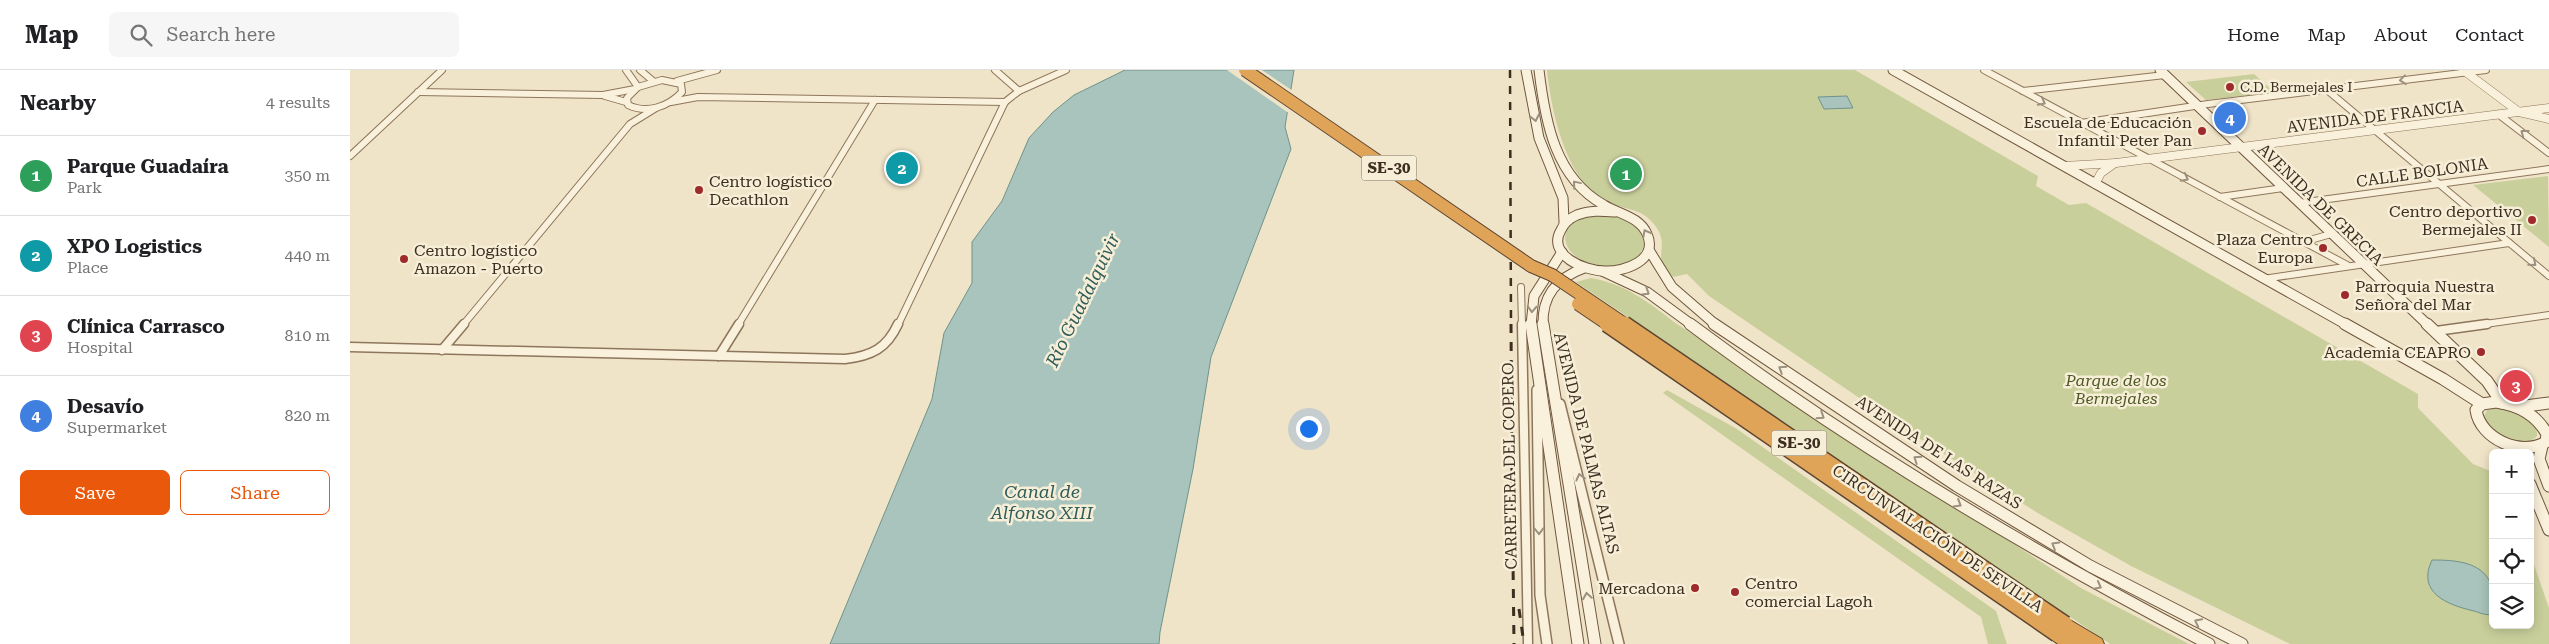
<!DOCTYPE html>
<meta charset="utf-8">
<style>
body{margin:0;font-family:"Roboto Serif",serif;background:#f6f6f6;color:#202124}
.controls{position:absolute;right:15px;bottom:15px;display:grid;overflow:hidden;border-radius:8px;box-shadow:0 2px 12px #0003}
.controls button{width:45px;height:45px;display:grid;place-items:center;padding:0;border:0;border-bottom:1px solid #e0e0e0;background:#fff;color:#202124;font:25px sans-serif}
.you{position:absolute;left:958px;top:358px;width:18px;height:18px;margin:-12px;border:4px solid #fff;border-radius:50%;background:#1a73e8;box-shadow:0 0 0 8px #1a73e833}
.badge{display:grid;place-items:center;width:32px;height:32px;border-radius:50%;background:#ea580c;color:#fff;font-size:16px;font-weight:700}
.pin{position:absolute;translate:-50% -50%;border:2px solid #fff;box-shadow:0 1px 5px #0006}
.list{margin:0;padding:0;list-style:none}
h2{display:flex;justify-content:space-between;align-items:center;height:65px;margin:0;padding:0 20px;font-size:21px}
h2 small{font-size:16px;font-weight:400;color:#757577}
.list li{display:grid;grid-template-columns:32px 1fr auto;gap:15px;align-items:center;box-sizing:border-box;height:80px;padding:0 20px;border-top:1px solid #e0e0e0}
.list b{display:block;font-size:19px;white-space:nowrap}
.list p{margin:0;font-size:16px;white-space:nowrap;color:#757577}
.list em{font-size:16px;font-style:normal;color:#757577}
.actions{display:flex;gap:10px;padding:15px 20px}
.actions a{flex:1;padding:11px 0;border:1px solid #ea580c;border-radius:8px;text-align:center;font-size:18px;color:#ea580c}
.actions .main{background:#ea580c;color:#fff}
.icon{flex:none;width:28px;height:28px;fill:none;stroke:currentColor;stroke-width:2;stroke-linecap:round;stroke-linejoin:round}
.map{position:relative;flex:none;width:2199px;height:574px;overflow:hidden}
header{display:flex;align-items:center;gap:30px;box-sizing:border-box;height:70px;padding:0 25px;background:#fff;border-bottom:1px solid #e0e0e0}
header strong{font-size:24px}
nav{display:flex;gap:28px;margin-inline-start:auto;font-size:18px}
.search{width:350px;height:45px;background:#f6f6f6;display:flex;align-items:center;gap:12px;box-sizing:border-box;padding:0 18px;border-radius:8px;color:#757577;font-size:19px}
main{display:flex}
aside{flex:1;background:#fff}
.map>svg:first-child{display:block}
</style>
<header>
<strong>Map</strong>
<div class="search"><svg class="icon" aria-label="search" viewBox="0 0 24 24"><circle cx="10" cy="10" r="6"/><path d="M15 15l6 6"/></svg>Search here</div>
<nav><a>Home</a><a>Map</a><a>About</a><a>Contact</a></nav>
</header>
<main>
<aside>
<h2>Nearby<small>4 results</small></h2>
<ul class="list">
<li><span class="badge" style="background:#2e9e5b">1</span><div><b>Parque Guadaíra</b><p>Park</p></div><em>350 m</em></li>
<li><span class="badge" style="background:#0f9aa8">2</span><div><b>XPO Logistics</b><p>Place</p></div><em>440 m</em></li>
<li><span class="badge" style="background:#e0444e">3</span><div><b>Clínica Carrasco</b><p>Hospital</p></div><em>810 m</em></li>
<li><span class="badge" style="background:#3f7fe0">4</span><div><b>Desavío</b><p>Supermarket</p></div><em>820 m</em></li>
</ul>
<div class="actions"><a class="main">Save</a><a>Share</a></div>
</aside>
<div class="map">
<svg width="2199" height="574" viewBox="0 0 2199 574">
<rect width="100%" height="100%" fill="#f0e4c8"/>
<g fill="#c9cf9b">
<path d="M1197,0h308l183,106 -2,10 33,19 17,-2 332,191v14l55,56 20,8v153h37v-72l19,55v36h-259l-159,-78 -90,-51 -127,-80 -205,-139 -22,-22 -14,3c-3,-3 -8,-7 -10,-11 -6,-14 6,-25 -10,-43 -13,-16 -31,-13 -48,-22 -39,-20 -54,-91 -58,-131z"/>
<path d="M1904,4l20,18 -68,8 -20,-18z"/>
<path d="M2198,106l1,71 -76,-62z"/>
<path d="M1260,145c15,3 32,10 34,29 -7,35 -75,28 -79,-6 3,-23 27,-22 45,-23z"/>
<path d="M1241,208c34,6 56,23 83,44l407,266 108,56h-79l-534,-362z"/>
<path d="M1317,320l70,39 259,182 11,33h-19l-7,-27 -318,-224z"/>
<path d="M2146,337c15,1 43,11 41,29 -14,16 -49,-3 -53,-20l3,-6z"/>
</g>
<g fill="#a9c4bc" stroke="#6f938a">
<path d="M775,0h169l-9,57 6,22 -80,208 -18,112 -33,163 -1,12h-329l102,-245 12,-66 28,-50v-41l30,-41 27,-63 24,-26 21,-17z"/>
<path d="M1497,26l6,12 -29,1 -6,-12z"/>
<path d="M2082,490c22,0 52,1 60,27 2,8 1,18 1,27 -7,2 -12,-1 -19,-3 -26,-6 -58,-18 -42,-51z"/>
</g>
<path fill="#f0e4c8" d="M877,0h35l31,21 -3,23z"/>
<g fill="none" stroke-linecap="round" stroke-linejoin="round">
<defs>
<g id="minor-far1">
<path d="M276,0l12,17"/>
<path d="M290,0l13,11"/>
<path d="M645,0l24,21"/>
<path d="M1634,0l363,195"/>
<path d="M312,10l19,4 1,8c-14,15 -35,22 -54,13l-1,-7 11,-11z"/>
<path d="M327,11l40,-11"/>
<path d="M1977,20l222,186"/>
<path d="M1673,21l142,-16"/>
<path d="M68,22l185,3 32,-6"/>
<path d="M255,26l21,6"/>
<path d="M321,32l27,-5 307,5"/>
<path d="M2148,44l51,39"/>
<path d="M1731,53l127,-19 278,-34"/>
<path d="M0,86l92,-86"/>
<path d="M1870,127l63,-9"/>
<path d="M1949,133l250,-34"/>
<path d="M1953,172l28,-8"/>
<path d="M1913,209l246,-36"/>
<path d="M1171,217l1,38"/>
<path d="M113,255l167,-201 26,-16"/>
<path d="M388,255l137,-225"/>
<path d="M548,255l107,-223 14,-11 47,-21"/>
<path d="M2128,255l71,-10"/>
</g>
<g id="minor">
<path d="M1172,254l6,320"/>
<path d="M2086,261l51,-7"/>
<path d="M0,277l495,12c27,-3 42,-11 53,-35"/>
<path d="M92,280l22,-26"/>
<path d="M369,286l20,-32"/>
</g>
<g id="tertiary-far1">
<path d="M2113,0l56,42 30,7"/>
<path d="M1714,96l52,-3 433,-55"/>
<path d="M1745,114l6,-11 14,-10"/>
</g>
<g id="tertiary">
<path d="M1187,320l3,205 7,49"/>
<path d="M1210,334l59,240"/>
</g>
<g id="secondary-far1">
<path d="M1176,0l13,68 24,60 1,24"/>
<path d="M1189,0c6,51 16,108 65,135 15,9 36,12 43,29 12,26 -22,38 -43,37 -19,0 -58,-16 -43,-41 3,-7 9,-12 16,-15 13,-5 25,-4 38,-3"/>
<path d="M1543,0l454,255"/>
<path d="M1810,0l268,255"/>
<path d="M1299,180l23,37 44,38"/>
<path d="M1252,201l45,21 45,33"/>
<path d="M1181,255l3,-29 28,-44"/>
<path d="M1193,255c-1,-30 14,-47 41,-57"/>
</g>
<g id="secondary">
<path d="M1181,254l47,320"/>
<path d="M1193,254l52,320"/>
<path d="M1340,254c163,122 339,226 519,320"/>
<path d="M1364,254l243,162 133,80 152,78"/>
<path d="M1995,254l98,55 39,25"/>
<path d="M2077,254l60,57 15,22"/>
<path d="M2146,332c22,3 40,12 51,32l-1,8c-25,15 -66,-3 -70,-32l6,-6z"/>
<path d="M2168,337l31,-4"/>
<path d="M2192,376l-3,13 10,27"/>
<path d="M2180,414l19,46"/>
</g>
<path id="motorway" d="M1715,547l37,22 2,5h-46l-7,-5 -2,-5 2,-5 7,-2 -1,-3 2,-5z"/>
</defs>
<use href="#minor-far1" stroke="#8d765c" stroke-width="8"/>
<use href="#minor" stroke="#8d765c" stroke-width="11"/>
<use href="#tertiary-far1" stroke="#8d765c" stroke-width="9"/>
<use href="#tertiary" stroke="#8d765c" stroke-width="12"/>
<use href="#secondary-far1" stroke="#6f573f" stroke-width="11"/>
<use href="#secondary" stroke="#6f573f" stroke-width="13"/>
<use href="#motorway" stroke="#5b4430" stroke-width="2"/>
<use href="#minor-far1" stroke="#faf1dc" stroke-width="6"/>
<use href="#minor" stroke="#faf1dc" stroke-width="8"/>
<use href="#tertiary-far1" stroke="#faf1dc" stroke-width="8"/>
<use href="#tertiary" stroke="#faf1dc" stroke-width="9"/>
<use href="#secondary-far1" stroke="#faf1dc" stroke-width="9"/>
<use href="#secondary" stroke="#faf1dc" stroke-width="11"/>
<use href="#motorway" fill="#e0a458" fill-rule="evenodd"/>
<path stroke="#3d2e20" stroke-width="2.5" stroke-dasharray="8 8" stroke-linecap="butt" d="M1160,0l1,255"/>
<g stroke="#3d2e20" stroke-width="3" stroke-dasharray="9 9" stroke-linecap="butt">
<path d="M1161,254l1,153"/>
<path d="M1162,411l2,163"/>
<path d="M1169,539l5,35"/>
</g>
<defs>
<g id="motorway-bridge-far1">
<path d="M895,0l286,196 21,9 74,50"/>
<path d="M1228,234l31,21"/>
</g>
<g id="motorway-bridge">
<path d="M1257,254l450,310"/>
<path d="M1274,254l441,300"/>
</g>
</defs>
<use href="#motorway-bridge-far1" stroke="#5b4430" stroke-width="14" stroke-linecap="butt"/>
<use href="#motorway-bridge" stroke="#5b4430" stroke-width="18" stroke-linecap="butt"/>
<use href="#motorway-bridge-far1" stroke="#e0a458" stroke-width="12"/>
<use href="#motorway-bridge" stroke="#e0a458" stroke-width="15"/>
</g>
<defs><path id="oneway-chevron" d="M-2-3.5L2.5 0L-2 3.5" fill="none" stroke-width="1.6" stroke-linecap="round" stroke-linejoin="round" transform="scale(1.25)"/></defs>
<g stroke="#9c907e">
<use href="#oneway-chevron" transform="translate(2053 10) rotate(173)"/>
<use href="#oneway-chevron" transform="translate(1692 32) rotate(28)"/>
<use href="#oneway-chevron" transform="translate(1185 48) rotate(78)"/>
<use href="#oneway-chevron" transform="translate(2174 63) rotate(-143)"/>
<use href="#oneway-chevron" transform="translate(1835 108) rotate(28)"/>
<use href="#oneway-chevron" transform="translate(1226 114) rotate(-130)"/>
<use href="#oneway-chevron" transform="translate(1296 163) rotate(-118)"/>
<use href="#oneway-chevron" transform="translate(2183 193) rotate(40)"/>
<use href="#oneway-chevron" transform="translate(1296 222) rotate(32)"/>
<use href="#oneway-chevron" transform="translate(1182 239) rotate(93)"/>
<use href="#oneway-chevron" transform="translate(1432 299) rotate(-147)"/>
<use href="#oneway-chevron" transform="translate(1471 346) rotate(33)"/>
<use href="#oneway-chevron" transform="translate(1567 389) rotate(-146)"/>
<use href="#oneway-chevron" transform="translate(1230 407) rotate(-104)"/>
<use href="#oneway-chevron" transform="translate(1608 434) rotate(31)"/>
<use href="#oneway-chevron" transform="translate(1189 461) rotate(89)"/>
<use href="#oneway-chevron" transform="translate(1705 475) rotate(-149)"/>
<use href="#oneway-chevron" transform="translate(1748 516) rotate(28)"/>
<use href="#oneway-chevron" transform="translate(1237 526) rotate(-99)"/>
<use href="#oneway-chevron" transform="translate(1848 552) rotate(-153)"/>
</g>
<g fill="#9e2a2b" stroke="#f7eed8" stroke-width="2">
<circle cx="1880" cy="17" r="5"/>
<circle cx="1852" cy="61" r="5"/>
<circle cx="349" cy="120" r="5"/>
<circle cx="2182" cy="150" r="5"/>
<circle cx="1973" cy="178" r="5"/>
<circle cx="54" cy="189" r="5"/>
<circle cx="1995" cy="225" r="5"/>
<circle cx="2131" cy="282" r="5"/>
<circle cx="1345" cy="518" r="5"/>
<circle cx="1385" cy="522" r="5"/>
</g>
<g text-anchor="middle" stroke-width="5" stroke-linejoin="round" paint-order="stroke">
<g font-size="14" fill="#3d2e20" stroke="#f7eed8" text-anchor="start">
<text x="1890" y="22">C.D. Bermejales I</text>
</g>
<g fill="#f7eed8" stroke="#756857" stroke-width="1">
<rect x="1011.5" y="85.5" width="55" height="25" rx="4"/>
<rect x="1421.5" y="360.5" width="55" height="25" rx="4"/>
</g>
<g font-size="15" font-weight="bold" fill="#3d2e20">
<text x="1039" y="103">SE-30</text>
<text x="1449" y="378">SE-30</text>
</g>
<g font-size="16" fill="#3d2e20" stroke="#f7eed8">
<text transform="translate(2025 46) rotate(-7)" y="6">AVENIDA DE FRANCIA</text>
<text transform="translate(2072 102) rotate(-8)" y="6">CALLE BOLONIA</text>
<text transform="translate(1971 134) rotate(44)" y="6">AVENIDA DE GRECIA</text>
<text transform="translate(1237 373) rotate(76)" y="6">AVENIDA DE PALMAS ALTAS</text>
<text transform="translate(1589 382) rotate(33)" y="6">AVENIDA DE LAS RAZAS</text>
<text transform="translate(1159 396) rotate(-91)" y="6">CARRETERA DEL COPERO</text>
<text transform="translate(1588 468) rotate(34)" y="6">CIRCUNVALACIÓN DE SEVILLA</text>
</g>
<g font-size="16" fill="#3d2e20" stroke="#f7eed8" text-anchor="end">
<text x="1842" y="58">Escuela de Educación<tspan x="1842" dy="18">Infantil Peter Pan</tspan></text>
<text x="359" y="117" text-anchor="start">Centro logístico<tspan x="359" dy="18">Decathlon</tspan></text>
<text x="2172" y="147">Centro deportivo<tspan x="2172" dy="18">Bermejales II</tspan></text>
<text x="1963" y="175">Plaza Centro<tspan x="1963" dy="18">Europa</tspan></text>
<text x="64" y="186" text-anchor="start">Centro logístico<tspan x="64" dy="18">Amazon - Puerto</tspan></text>
<text x="2005" y="222" text-anchor="start">Parroquia Nuestra<tspan x="2005" dy="18">Señora del Mar</tspan></text>
<text x="2121" y="288">Academia CEAPRO</text>
<text x="1395" y="519" text-anchor="start">Centro<tspan x="1395" dy="18">comercial Lagoh</tspan></text>
<text x="1335" y="524">Mercadona</text>
</g>
<g font-size="16" font-style="italic" fill="#4d5a26" stroke="#f7eed8">
<text x="1766" y="316">Parque de los<tspan x="1766" dy="18">Bermejales</tspan></text>
</g>
<g font-size="18" font-style="italic" fill="#2f5d5a" stroke="#f7eed8">
<text transform="translate(733 230) rotate(-64)" y="6">Río Guadalquivir</text>
<text x="692" y="428">Canal de<tspan x="692" dy="21">Alfonso XIII</tspan></text>
</g>
</g>
</svg>
<div class="controls">
<button>+</button>
<button>−</button>
<button><svg class="icon" aria-label="locate" viewBox="0 0 24 24"><circle cx="12" cy="12" r="6"/><path d="M12 2v4M12 18v4M2 12h4M18 12h4"/></svg></button>
<button><svg class="icon" aria-label="layers" viewBox="0 0 24 24"><path d="M12 4l9 5-9 5-9-5zM3 14l9 5 9-5"/></svg></button>
</div>
<div class="you"></div>
<div class="pin badge" style="left:1276px;top:104px;background:#2e9e5b">1</div>
<div class="pin badge" style="left:552px;top:98px;background:#0f9aa8">2</div>
<div class="pin badge" style="left:2166px;top:316px;background:#e0444e">3</div>
<div class="pin badge" style="left:1880px;top:48px;background:#3f7fe0">4</div>
</div>
</main>
